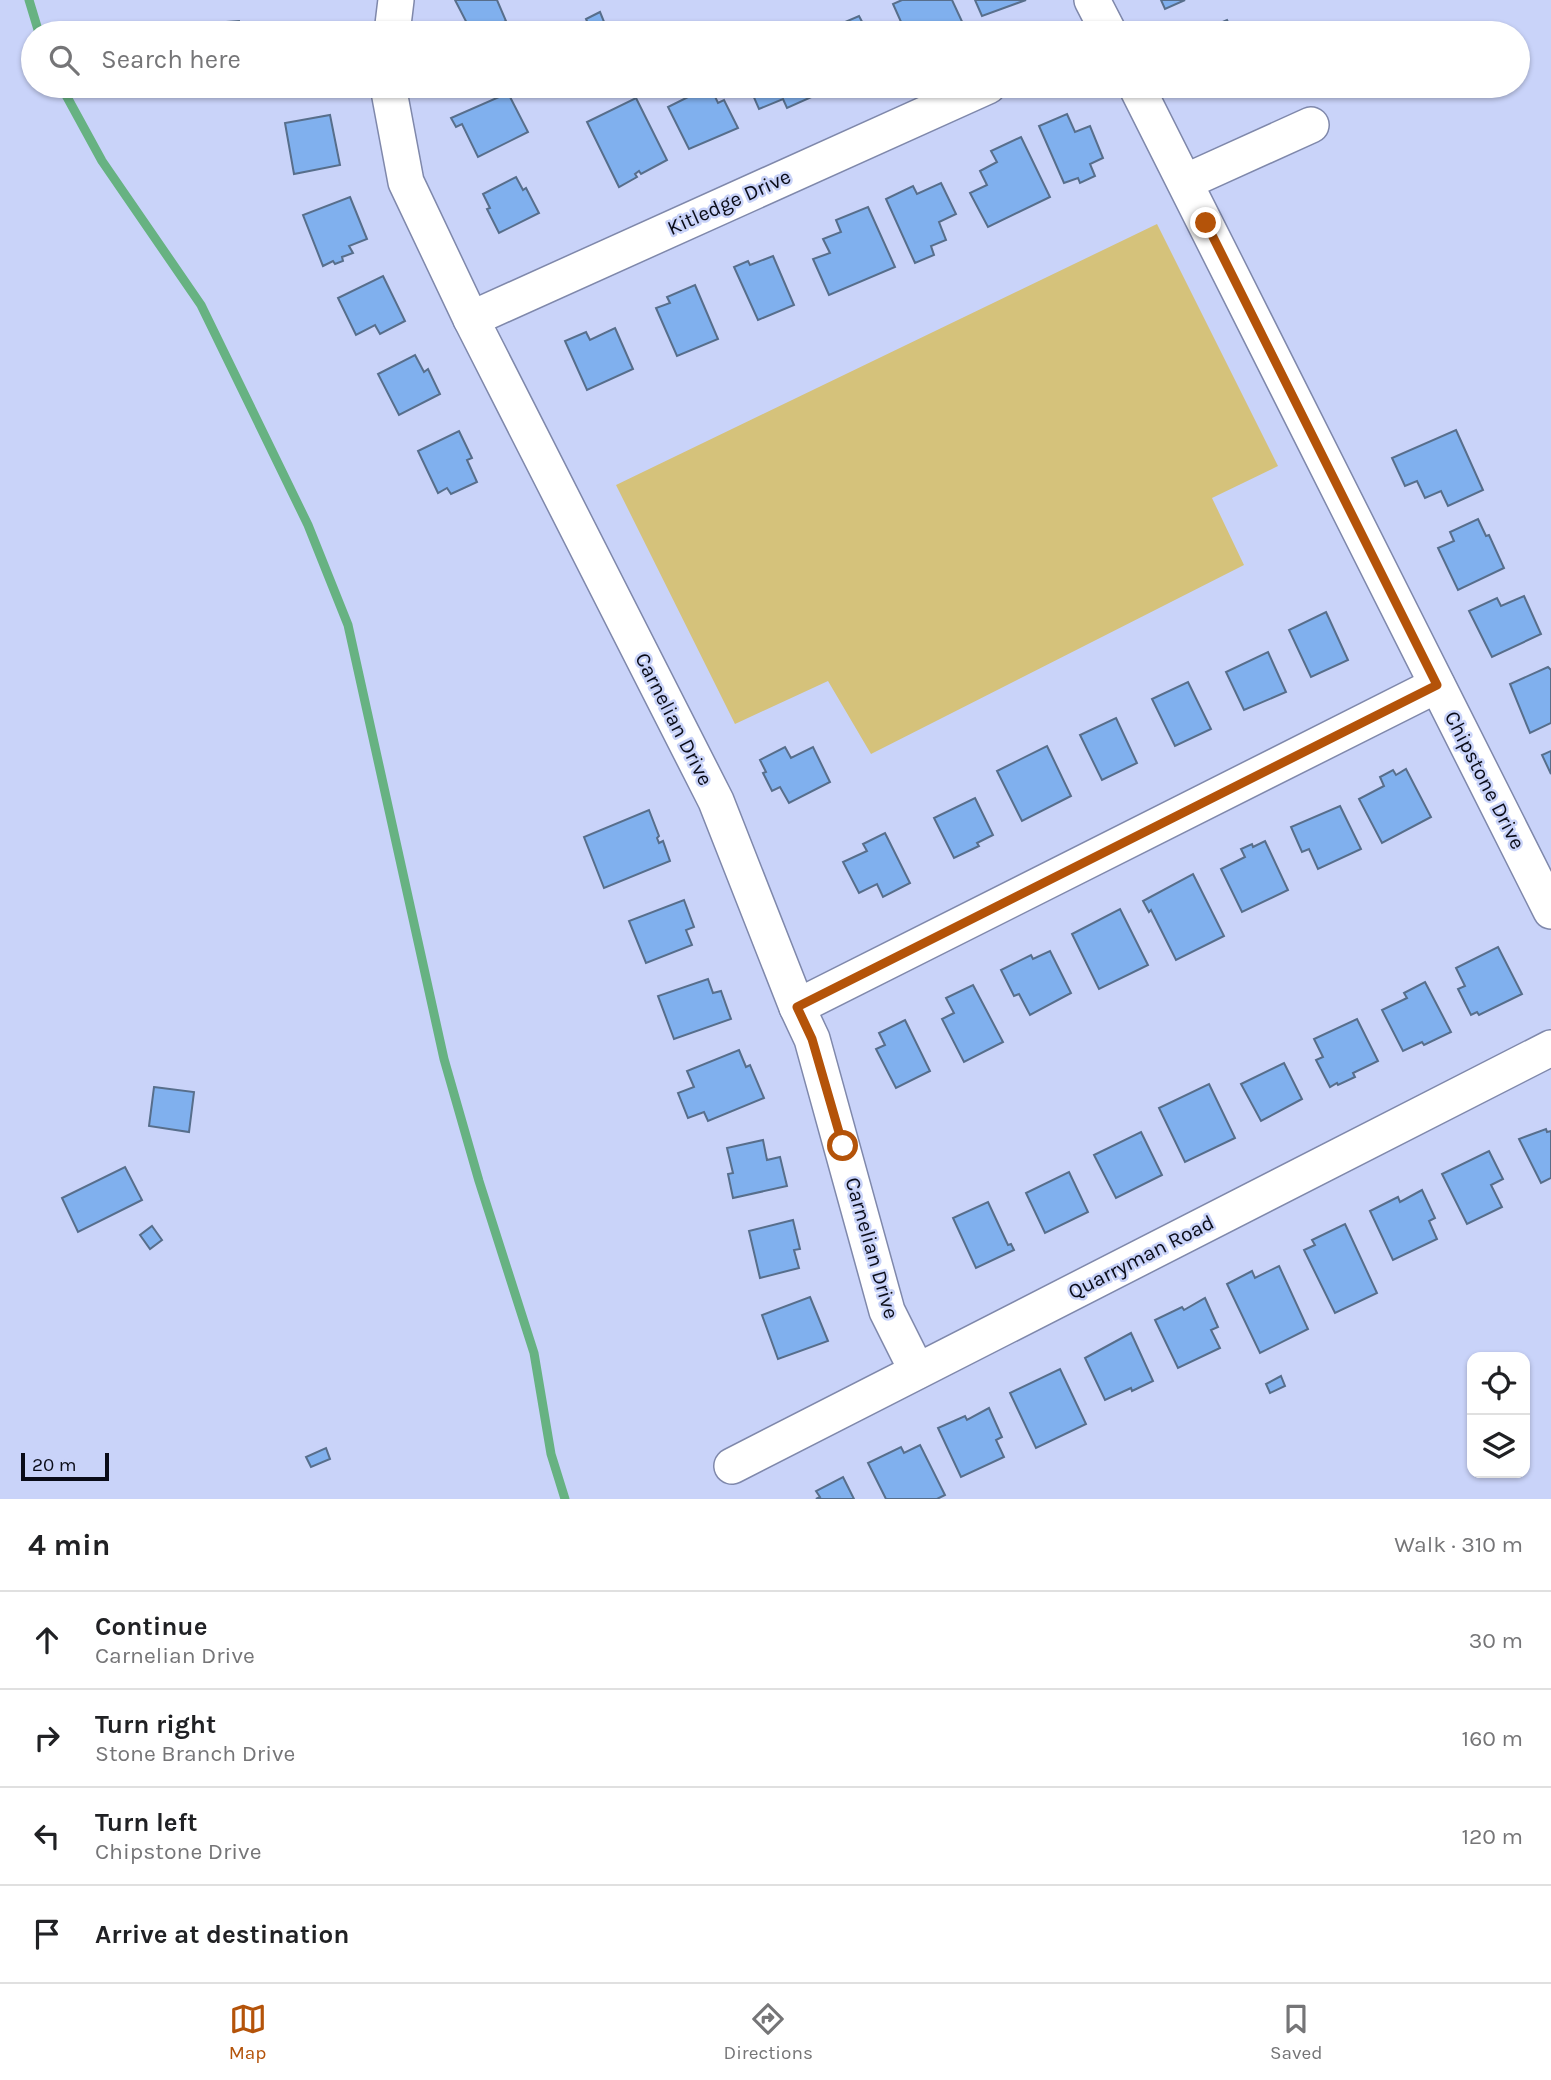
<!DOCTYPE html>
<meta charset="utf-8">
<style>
body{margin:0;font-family:Karla,sans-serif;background:#f6f6f6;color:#202124}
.controls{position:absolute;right:21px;bottom:21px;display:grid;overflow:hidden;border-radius:14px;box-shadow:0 2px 5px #0004}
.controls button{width:63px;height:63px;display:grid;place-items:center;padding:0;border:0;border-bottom:2px solid #e0e0e0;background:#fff;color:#202124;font:35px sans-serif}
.scale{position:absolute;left:21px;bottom:18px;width:88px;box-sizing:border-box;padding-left:7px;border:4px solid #0a0c18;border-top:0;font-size:19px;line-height:24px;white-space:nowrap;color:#0a0c18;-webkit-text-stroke:5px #c9d3f9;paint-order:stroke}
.stop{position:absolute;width:21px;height:21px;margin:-16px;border:5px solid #b45309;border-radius:50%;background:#fff}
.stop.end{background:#b45309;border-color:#fff;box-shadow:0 2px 7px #0008}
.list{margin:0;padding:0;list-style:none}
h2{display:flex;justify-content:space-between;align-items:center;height:91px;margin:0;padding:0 28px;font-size:30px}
h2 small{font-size:23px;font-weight:400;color:#757577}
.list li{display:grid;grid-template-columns:46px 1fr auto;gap:21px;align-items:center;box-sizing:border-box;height:98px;padding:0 28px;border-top:2px solid #e0e0e0}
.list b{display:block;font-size:26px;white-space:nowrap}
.list p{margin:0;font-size:23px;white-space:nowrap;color:#757577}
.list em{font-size:23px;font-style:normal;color:#757577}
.icon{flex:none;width:38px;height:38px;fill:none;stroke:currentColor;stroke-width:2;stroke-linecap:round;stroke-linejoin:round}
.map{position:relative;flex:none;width:1551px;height:1499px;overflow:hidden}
.search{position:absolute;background:#fff;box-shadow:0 2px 5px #0004;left:21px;right:21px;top:21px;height:77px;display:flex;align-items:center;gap:18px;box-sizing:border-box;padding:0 24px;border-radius:38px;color:#757577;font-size:26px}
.sheet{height:483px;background:#fff}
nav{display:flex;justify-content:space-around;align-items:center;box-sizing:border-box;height:98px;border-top:2px solid #e0e0e0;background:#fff;font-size:19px;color:#757577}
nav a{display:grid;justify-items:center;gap:4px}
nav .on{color:#b45309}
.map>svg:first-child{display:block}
</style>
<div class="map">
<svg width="1551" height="1499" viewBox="0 0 1551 1499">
<rect width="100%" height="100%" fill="#c9d3f9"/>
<path fill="#d5c27b" d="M1157,224l121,242 -66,32 32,67 -373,189 -43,-73 -93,43 -119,-239z"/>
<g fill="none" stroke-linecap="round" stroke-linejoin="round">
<g stroke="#67b282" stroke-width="9">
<path d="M29,0l10,33"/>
<path d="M61,86l41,75 99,144 107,220 40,100 96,434 35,122 55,172 17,101 14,45"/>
</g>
</g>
<g fill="#80b0ee" stroke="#576e8b" stroke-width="2">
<path d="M455,0h42l9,21 -25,12h-9z"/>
<path d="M902,0h50l13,28 -13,5h-38v-2l-8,2 -13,-29z"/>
<path d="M975,0h51l-44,16z"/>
<path d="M1161,0h24l-20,9z"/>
<path d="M600,12l7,17 -15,4 -6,-14z"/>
<path d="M859,16l9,17h-46v-1z"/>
<path d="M1227,20l6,13h-36z"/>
<path d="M239,21l2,12h-13l-1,-11z"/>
<path d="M710,86l8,17 6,-3 14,28 -49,21 -21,-42z"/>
<path d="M749,86h63l4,9 -29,13 -4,-9 -24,10z"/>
<path d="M508,93l20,39 -50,25 -16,-33 -6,3 -5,-9z"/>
<path d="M636,98l31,62 -26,14 -2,-3 -4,3 2,3 -18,10 -32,-65z"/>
<path d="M1067,114l8,18 15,-6 13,32 -13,6 5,12 -15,7 -2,-5 -14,5 -25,-57z"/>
<path d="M330,115l10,50 -46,9 -9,-51z"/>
<path d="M1021,137l29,60 -62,30 -18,-34 17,-8 -7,-14 17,-9 -6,-11z"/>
<path d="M516,177l7,13 3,-2 13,25 -40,20 -12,-24 3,-1 -7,-14z"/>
<path d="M941,183l15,31 -17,8 7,18 -15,6 3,9 -19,8 -29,-64 27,-13 4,8z"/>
<path d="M350,197l17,42 -18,7 4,7 -11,4 1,4 -8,3 -2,-3 -10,5 -20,-51z"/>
<path d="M868,207l27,60 -66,28 -16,-36 17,-6 -7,-14 18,-7 -5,-12z"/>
<path d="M773,256l21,49 -36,15 -24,-53 14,-6 2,4z"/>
<path d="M383,276l22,45 -25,13 -5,-9 -19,10 -18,-37z"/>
<path d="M695,285l23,54 -41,17 -21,-48 14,-5 -3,-6z"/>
<path d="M615,328l18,41 -46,21 -22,-49 21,-9 4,8z"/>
<path d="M415,355l9,17 4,-3 12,25 -41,21 -21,-41z"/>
<path d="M1456,430l27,60 -35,16 -7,-15 -16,7 -8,-17 -12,5 -13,-28z"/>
<path d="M459,431l13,27 -5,2 10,22 -26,12 -4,-6 -9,5 -20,-42z"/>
<path d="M1478,519l8,17 3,-1 15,33 -46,22 -20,-42 16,-7 -4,-9z"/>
<path d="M1524,596l17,38 -49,23 -23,-46 28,-13 4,8z"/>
<path d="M1326,612l22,48 -37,17 -22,-47z"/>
<path d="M1268,652l18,40 -42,18 -18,-38z"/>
<path d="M1548,667l3,3v53l-21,10 -20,-49z"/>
<path d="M1188,682l23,47 -36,17 -23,-47z"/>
<path d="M1116,718l21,45 -35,17 -22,-45z"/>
<path d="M1047,746l24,50 -49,25 -25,-50z"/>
<path d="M785,747l6,11 22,-11 17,35 -41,21 -9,-16 -8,4 -9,-18 3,-1 -6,-12z"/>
<path d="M1551,751v23l-9,-19z"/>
<path d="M1406,769l25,48 -49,26 -23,-44 25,-13 -4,-9 13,-7 3,5z"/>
<path d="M975,798l18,37 -16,8 2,3 -25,12 -20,-40z"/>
<path d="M1340,806l21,43 -43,20 -9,-20 -7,3 -11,-25z"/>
<path d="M649,810l10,26 -2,2 2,5 4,-2 7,20 -66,27 -20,-51z"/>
<path d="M885,833l25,50 -27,14 -6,-13 -18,9 -16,-31 24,-11 -4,-7z"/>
<path d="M1265,841l23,49 -46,22 -21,-43 24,-12 -4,-8 11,-5 1,3z"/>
<path d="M1193,874l31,62 -48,24 -25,-50 -2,2 -6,-11z"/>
<path d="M684,900l10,27 -8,3 6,15 -46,18 -17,-42z"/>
<path d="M1120,909l28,56 -49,24 -27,-55z"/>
<path d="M1498,947l24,47 -43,21 -2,-3 -6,3 -13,-26 7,-3 -9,-18z"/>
<path d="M1050,951l21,42 -41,22 -11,-21 -5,2 -13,-26 30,-15 2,4z"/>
<path d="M708,979l5,14 8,-2 10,28 -57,20 -16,-43z"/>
<path d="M1425,982l26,50 -27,13 -2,-3 -19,9 -21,-41 25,-12 -3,-5z"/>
<path d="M973,985l30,57 -39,20 -22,-43 12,-6 -8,-15z"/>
<path d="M1357,1019l21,42 -25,12 2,4 -17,8 -1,-2 -7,4 -14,-27 7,-3 -9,-18z"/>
<path d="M905,1020l25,51 -34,17 -20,-39 9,-4 -6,-12z"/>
<path d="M739,1050l7,17 4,-2 14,33 -56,23 -4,-9 -16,6 -10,-25 16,-6 -7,-16z"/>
<path d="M1284,1063l18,36 -41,22 -20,-37z"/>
<path d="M1209,1084l26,54 -50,24 -26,-54z"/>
<path d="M154,1087l40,5 -5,40 -40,-6z"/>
<path d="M1546,1129l1,3 4,-1v47l-10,5 -22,-44z"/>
<path d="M1141,1132l21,43 -46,23 -22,-43z"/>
<path d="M763,1140l4,20 13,-3 7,29 -54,12 -5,-24 5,-1 -6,-25z"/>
<path d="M1489,1151l14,28 -12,6 11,22 -35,17 -25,-50z"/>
<path d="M125,1167l17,33 -64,32 -16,-34z"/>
<path d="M1069,1172l19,40 -43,21 -19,-40z"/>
<path d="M1422,1190l13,28 -6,3 8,18 -44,21 -23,-49 28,-14 2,5z"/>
<path d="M988,1202l20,43 3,-1 3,6 -38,18 -23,-50z"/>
<path d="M793,1220l7,29 -6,1 5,18 -39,10 -11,-47z"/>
<path d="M1345,1224l32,69 -42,20 -31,-63 11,-5 -3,-5z"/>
<path d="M152,1226l10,14 -12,9 -10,-14z"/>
<path d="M1279,1266l29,63 -48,24 -33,-69 25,-13 3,7z"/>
<path d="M810,1297l18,44 -50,18 -16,-44z"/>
<path d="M1205,1298l13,29 -7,3 9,18 -42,20 -23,-48 27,-13 2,3z"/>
<path d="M1131,1333l22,48 -21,10 -1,-3 -26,12 -20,-42z"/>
<path d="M1060,1369l26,55 -50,24 -26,-55z"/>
<path d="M1281,1376l4,10 -15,7 -4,-9z"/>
<path d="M989,1408l13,29 -6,3 8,17 -43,20 -23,-49 27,-12 2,4z"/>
<path d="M920,1445l25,50 -8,4h-51l-18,-36 33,-16 3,6z"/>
<path d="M326,1448l4,11 -19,8 -5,-10z"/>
<path d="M843,1477l11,22h-38l4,-2 -4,-6z"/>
</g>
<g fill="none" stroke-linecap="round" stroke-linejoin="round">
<defs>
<g id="street">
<path d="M1092,0l17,33"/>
<path d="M392,33l4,-33"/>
<path d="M388,86l18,96 65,137 245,482 81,206 15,32 75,272 30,60"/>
<path d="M1136,86l415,825"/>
<path d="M1185,182l126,-57"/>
<path d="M471,319l517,-233"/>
<path d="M797,1007l640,-322"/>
<path d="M732,1466l819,-418"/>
</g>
</defs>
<use href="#street" stroke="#7f88ab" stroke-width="38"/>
<use href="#street" stroke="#fff" stroke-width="35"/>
</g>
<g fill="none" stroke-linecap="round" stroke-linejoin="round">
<path stroke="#b45309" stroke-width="9" d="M843,1146l-31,-107 -15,-32 640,-322 -231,-462"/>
</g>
<g text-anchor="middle" stroke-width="5" stroke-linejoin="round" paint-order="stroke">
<g font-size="21" fill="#0a0c18" stroke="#c9d3f9">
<text transform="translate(729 202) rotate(-24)" y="7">Kitledge Drive</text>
<text transform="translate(674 719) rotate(63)" y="7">Carnelian Drive</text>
<text transform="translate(1485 780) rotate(63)" y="7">Chipstone Drive</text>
<text transform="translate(872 1248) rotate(74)" y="7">Carnelian Drive</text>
<text transform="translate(1141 1257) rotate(-27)" y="7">Quarryman Road</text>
</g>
</g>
</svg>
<div class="controls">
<button><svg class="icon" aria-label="locate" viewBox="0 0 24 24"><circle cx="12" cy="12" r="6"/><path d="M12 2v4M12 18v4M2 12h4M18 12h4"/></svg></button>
<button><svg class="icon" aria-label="layers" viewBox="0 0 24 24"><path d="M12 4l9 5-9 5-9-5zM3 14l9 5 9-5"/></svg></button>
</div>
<div class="scale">20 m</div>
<div class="stop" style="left:843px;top:1146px"></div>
<div class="stop end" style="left:1206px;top:223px"></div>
<div class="search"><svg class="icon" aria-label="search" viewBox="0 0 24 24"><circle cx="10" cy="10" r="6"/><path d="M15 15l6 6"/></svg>Search here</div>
</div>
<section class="sheet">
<h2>4 min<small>Walk · 310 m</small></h2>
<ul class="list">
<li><svg class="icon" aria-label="ahead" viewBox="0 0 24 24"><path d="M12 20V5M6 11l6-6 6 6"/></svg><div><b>Continue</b><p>Carnelian Drive</p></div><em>30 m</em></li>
<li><svg class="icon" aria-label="right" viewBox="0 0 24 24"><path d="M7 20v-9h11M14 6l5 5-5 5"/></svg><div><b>Turn right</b><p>Stone Branch Drive</p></div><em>160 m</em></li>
<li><svg class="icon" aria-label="left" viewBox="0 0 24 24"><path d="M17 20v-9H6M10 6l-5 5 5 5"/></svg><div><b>Turn left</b><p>Chipstone Drive</p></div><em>120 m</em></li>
<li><svg class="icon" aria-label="arrive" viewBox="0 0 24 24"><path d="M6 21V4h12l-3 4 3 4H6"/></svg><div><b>Arrive at destination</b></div></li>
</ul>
</section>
<nav>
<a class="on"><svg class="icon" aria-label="map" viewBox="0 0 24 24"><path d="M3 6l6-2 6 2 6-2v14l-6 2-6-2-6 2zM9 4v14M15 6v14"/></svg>Map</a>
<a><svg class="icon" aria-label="directions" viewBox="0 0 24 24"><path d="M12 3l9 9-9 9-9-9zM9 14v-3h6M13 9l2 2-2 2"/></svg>Directions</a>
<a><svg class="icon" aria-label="saved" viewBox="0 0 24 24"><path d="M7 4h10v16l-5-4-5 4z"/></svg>Saved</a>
</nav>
